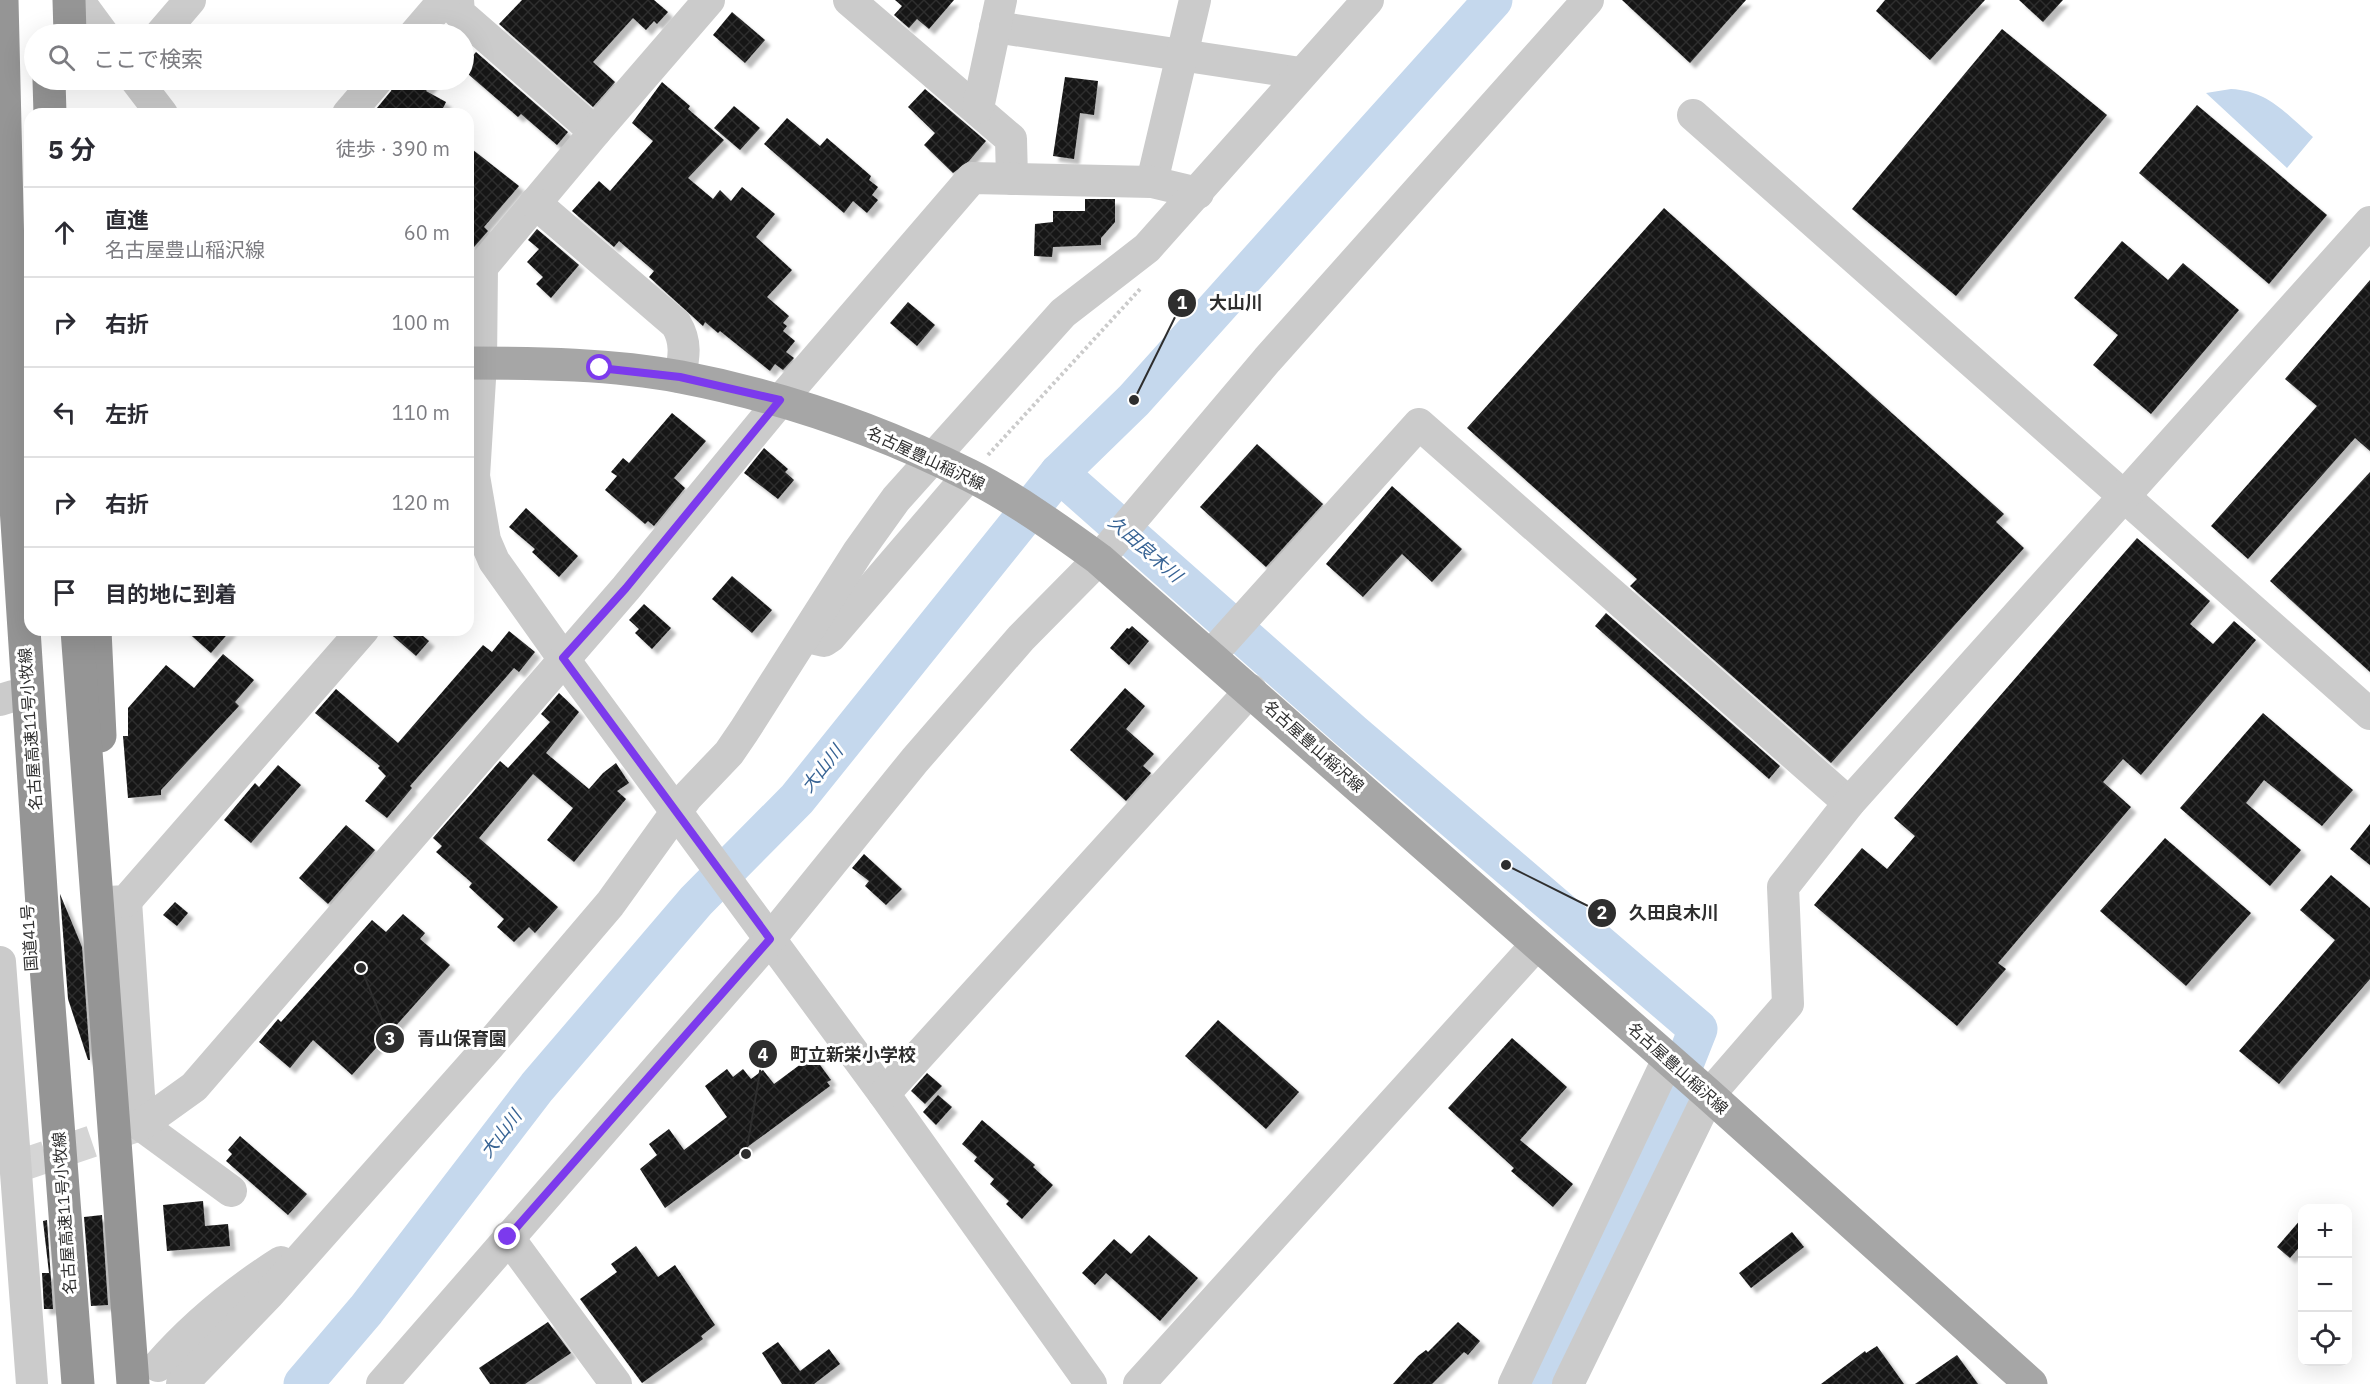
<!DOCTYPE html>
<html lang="ja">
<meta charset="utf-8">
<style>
body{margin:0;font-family:"IBM Plex Sans","Noto Sans JP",sans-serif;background:#f7f7f7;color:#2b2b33}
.controls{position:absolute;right:18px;bottom:18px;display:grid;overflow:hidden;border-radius:12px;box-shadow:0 6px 24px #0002}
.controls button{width:54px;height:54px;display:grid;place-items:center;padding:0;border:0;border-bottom:2px solid #e1e1e2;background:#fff;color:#2b2b33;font:30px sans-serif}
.stop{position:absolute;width:18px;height:18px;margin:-14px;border:4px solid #7c3aed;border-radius:50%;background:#fff}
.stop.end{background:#7c3aed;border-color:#fff;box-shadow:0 2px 6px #0008}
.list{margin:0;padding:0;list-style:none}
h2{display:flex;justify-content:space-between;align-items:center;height:78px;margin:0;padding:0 24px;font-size:26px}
h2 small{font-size:20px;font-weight:400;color:#7c7c81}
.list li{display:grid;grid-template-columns:39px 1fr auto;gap:18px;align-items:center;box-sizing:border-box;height:90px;padding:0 24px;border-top:2px solid #e1e1e2}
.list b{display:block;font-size:22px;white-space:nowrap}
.list p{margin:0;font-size:20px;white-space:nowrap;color:#7c7c81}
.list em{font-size:20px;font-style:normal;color:#7c7c81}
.icon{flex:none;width:33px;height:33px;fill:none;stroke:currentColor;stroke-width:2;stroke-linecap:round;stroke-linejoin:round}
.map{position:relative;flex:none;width:2370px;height:1384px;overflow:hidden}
.search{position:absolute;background:#fff;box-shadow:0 6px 24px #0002;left:24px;top:24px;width:450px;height:66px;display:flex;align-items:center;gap:15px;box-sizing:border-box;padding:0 21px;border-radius:33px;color:#7c7c81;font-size:22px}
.panel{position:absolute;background:#fff;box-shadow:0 6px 24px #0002;left:24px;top:108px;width:450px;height:528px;border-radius:18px}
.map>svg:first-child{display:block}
</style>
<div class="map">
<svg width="2370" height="1384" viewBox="0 0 2370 1384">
<defs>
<pattern id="building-cross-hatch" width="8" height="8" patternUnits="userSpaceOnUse" patternTransform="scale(1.5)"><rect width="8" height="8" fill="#151515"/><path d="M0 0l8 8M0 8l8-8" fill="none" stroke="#2f2f2f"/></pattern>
<filter id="shadow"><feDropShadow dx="5.5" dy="5.5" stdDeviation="1.5" flood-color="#0004"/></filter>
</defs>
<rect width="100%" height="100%" fill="#fff"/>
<path fill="#c5d8ed" d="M2231,89c38,2 54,24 82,48l-26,31 -81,-75z"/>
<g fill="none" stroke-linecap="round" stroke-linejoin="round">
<g stroke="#c5d8ed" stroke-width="39">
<path d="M1059,473l294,260 345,296 -42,106 -118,249"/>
<path d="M303,1384l63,-74 171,-223 159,-186 101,-102 262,-326 75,-73 359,-400"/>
</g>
</g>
<g fill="url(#building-cross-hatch)" filter="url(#shadow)">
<path d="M522,0h132l14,12 -11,12 -3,-3 -8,9 -13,-12 -40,44 22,20 -22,25 -94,-83z"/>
<path d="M895,0h59l-25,29 -12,-10 -8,9 -15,-13 8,-9z"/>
<path d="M1622,0h124l-56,63z"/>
<path d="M1885,0h100l-55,60 -54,-49z"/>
<path d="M2019,0h44l-20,22z"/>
<path d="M732,12l33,28 -20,23 -32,-28z"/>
<path d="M2002,29l105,86 -151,181 -104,-87z"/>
<path d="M476,52l92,80 -11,13 -36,-31 -3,3 -50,-43v-13z"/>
<path d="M1065,77l33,4 -4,34 -14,-2 -6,46 -21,-3z"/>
<path d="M394,80h41l-9,11 20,11 -6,12h-68l19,-23z"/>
<path d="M662,82l28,24 -2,3 36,31 -36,38 25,21 7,-9 11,11 11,-14 33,27 -19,23 36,33 -25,27 22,19 -6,7 4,3 -4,5 12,10 -9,11 8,6 -11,12 -8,-6 -5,7 -50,-40 -2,2 -13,-11 -2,4 -54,-49 5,-6 -35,-30 -5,6 -42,-36 27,-30 11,10 43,-50 -21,-18z"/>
<path d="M925,89l61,52 -17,20 -16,12 -29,-28 11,-12 -27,-26z"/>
<path d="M2197,105l130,110 -58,69 -130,-111z"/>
<path d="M734,106l26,22 -20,22 -26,-22z"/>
<path d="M787,118l33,28 7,-8 44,38 -2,4 9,7 -6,8 6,5 -11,13 -14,-12 -9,12 -80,-69z"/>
<path d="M468,146l51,40 -35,41 4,4 -20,23z"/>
<path d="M1085,199h30v23l-14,16v7l-48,2 -1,10 -18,-1 1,-32 18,-2v-11h32z"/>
<path d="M1664,208l340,306 -8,8 28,26 -193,215 -201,-177 7,-7 -170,-151z"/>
<path d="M537,229l42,36 -28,33 -15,-14 7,-7 -16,-15 12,-13 -11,-9z"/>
<path d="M2122,241l46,39 15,-17 56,47 -88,104 -58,-49 25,-30 -44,-37z"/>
<path d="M2370,280v171l-15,-13 -107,121 -37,-33 106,-120 -32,-27z"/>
<path d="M908,302l27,23 -18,21 -27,-23z"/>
<path d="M672,413l34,28 -32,37 11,10 -31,38 -6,-5 -3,3 -40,-34 12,-14 -6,-4 12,-14 6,5z"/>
<path d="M1257,444l66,60 -57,63 -66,-60z"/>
<path d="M764,448l24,21 -3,3 9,8 -16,19 -34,-26z"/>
<path d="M2370,472v200l-100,-91z"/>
<path d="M1392,486l70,63 -30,33 -30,-28 -39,43 -37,-33z"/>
<path d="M526,508l52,48 -19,21 -27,-25 3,-3 -26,-22z"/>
<path d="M2137,538l73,63 -20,23 23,20 21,-23 22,19 -115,135 -18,-16 -20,23 28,25 -133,156 8,6 -49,57 -143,-121 48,-57 25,21 28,-33 -21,-18z"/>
<path d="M732,576l40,34 -20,23 -40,-34z"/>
<path d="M644,604l27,24 -19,21 -17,-16 4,-4 -10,-9z"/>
<path d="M1606,613l174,153 -11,13 -174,-153z"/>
<path d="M1132,626l17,15 -20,24 -19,-17 17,-20 2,1z"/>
<path d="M185,630h46l-20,23z"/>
<path d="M386,630h30l13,11 -13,15z"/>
<path d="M509,631l26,21 -16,20 -5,-4 -104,118 2,2 -25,30 -22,-17 21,-25 -8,-8 2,-2 -65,-53 21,-24 62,54 85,-98 9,7z"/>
<path d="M223,654l31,26 -19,22 4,4 -78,84v5l-33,3 -5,-62h5v-28l38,-43 28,23z"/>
<path d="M1125,688l20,18 -19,23 28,25 -11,12 8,7 -25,28 -56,-51z"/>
<path d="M559,693l20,19 -33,41 43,36 14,-16 13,-10 13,20 -12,8 9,8 -52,63 -27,-22 26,-32 -40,-34 -54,64 79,69 -23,26 -6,-6 -15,15 -17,-15 7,-8 -35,-32 3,-4 -36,-31 6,-6 -9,-8 67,-77 8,7 42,-46 -9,-8z"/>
<path d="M2263,713l90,77 -31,36 -58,-46 -18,23 55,47 -31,36 -90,-78z"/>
<path d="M278,765l23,20 -50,58 -27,-23 31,-37 4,4z"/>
<path d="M2370,824v41l-20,-16z"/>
<path d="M346,825l29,25 -47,54 -29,-26z"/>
<path d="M2165,838l86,75 -65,73 -86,-75z"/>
<path d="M864,854l38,35 -16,16 -21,-19 4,-5 -17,-13z"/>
<path d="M2331,875l39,33v71l-91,105 -40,-33 96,-111 -35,-30z"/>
<path d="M60,894l22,53 8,113h-2l-20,-61z"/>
<path d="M175,902l13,11 -11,13 -14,-11z"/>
<path d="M403,914l22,19 -5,6 30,26 -98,110 -39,-35 -23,28 -31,-26 19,-23 3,3 91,-102 14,12z"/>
<path d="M1218,1020l81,72 -33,37 -81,-73z"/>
<path d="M1512,1038l55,49 -47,53 53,44 -20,23 -42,-36 3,-3 -66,-60z"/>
<path d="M809,1058l2,3 4,-3 16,22 -4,2 3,4 -165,122 -25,-39 17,-14 -8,-11 20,-15 15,21 43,-33 -22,-31 22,-17 6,8 10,-8 8,10 12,-9 11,14z"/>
<path d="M927,1073l15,13 -17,18 -14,-13z"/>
<path d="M938,1095l14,12 -16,18 -13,-13z"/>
<path d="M982,1120l53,45 -2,2 20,18 -31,34 -16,-15 3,-3 -19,-17 4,-5 -20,-18 3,-4 -15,-13z"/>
<path d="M240,1136l67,58 -19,21 -62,-54 6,-7 -4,-4z"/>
<path d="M203,1201l2,25 23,-2 2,22 -63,5 -4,-46z"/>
<path d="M102,1215l6,90 -17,1 -7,-89z"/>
<path d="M2302,1218v26l-12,14 -13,-11z"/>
<path d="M47,1220l6,89h-9l-2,-36h7l-6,-52z"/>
<path d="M1792,1232l12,15 -53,41 -12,-15z"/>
<path d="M1149,1235l49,43 -38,43 -54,-48 -11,12 -13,-12 32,-34 17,15z"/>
<path d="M636,1246l22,31 17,-12 40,60 -14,11 2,3 -61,44 -62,-84 37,-27 -6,-8z"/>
<path d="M548,1322l23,31 -46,31h-35l-11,-16z"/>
<path d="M1458,1322l22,19 -12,14 -4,-3 -32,32h-39l25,-28 8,-6 2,2z"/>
<path d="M778,1342l22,29 29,-22 11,15 -26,20h-32l-20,-31z"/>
<path d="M1877,1346l27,38h-83l44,-33 1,2z"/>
<path d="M1957,1355l21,29h-63z"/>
</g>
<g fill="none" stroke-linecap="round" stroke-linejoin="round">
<path stroke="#d5d5d5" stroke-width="32" stroke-dasharray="32 16" stroke-linecap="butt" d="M16,1167l121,-41"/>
<path stroke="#cbcbcb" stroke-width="4" stroke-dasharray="3 3" stroke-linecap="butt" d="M988,455l153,-167"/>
<g stroke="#cbcbcb" stroke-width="32">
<path d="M78,0l25,34"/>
<path d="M458,0l1,13 136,119"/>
<path d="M709,0l-114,132 -113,135 -1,96 -7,113 11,64 9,21 69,97 321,436 207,290"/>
<path d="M849,0l162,139 1,40"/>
<path d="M995,27l305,46"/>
<path d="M161,34l29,-34"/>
<path d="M415,34l29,-34"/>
<path d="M136,80l26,34"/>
<path d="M978,108l23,-108"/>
<path d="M348,114l29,-34"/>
<path d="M1693,115l677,599"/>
<path d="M1152,182l43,-182"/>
<path d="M535,203l141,121c11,18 8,33 4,53"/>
<path d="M808,632l3,6 13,3 6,-4 139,-162"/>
<path d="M1211,655l208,-231 430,379"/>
<path d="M0,700l13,-4"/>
<path d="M126,901l15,224 90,66"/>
<path d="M109,902l17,-1 237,-271"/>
<path d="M0,962l32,422"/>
<path d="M884,1094l367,-404"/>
<path d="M141,1125l53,-38 432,-499 154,-187 192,-223 180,4 46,11"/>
<path d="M508,1237l108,147"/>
<path d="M158,1366c35,-40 79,-76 123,-104"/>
<path d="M182,1384l87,-90 219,-247 122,-143 77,-107 42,-44 15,-22 114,-179 38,-53 167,-186 84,-65 221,-248"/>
<path d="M382,1384l388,-445 145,-179 106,-122 78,-79 168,-199 321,-360"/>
<path d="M1139,1384l398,-440"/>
<path d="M1514,1384l154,-325"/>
<path d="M1568,1384l141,-289 79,-91 -5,-117 66,-84 521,-581"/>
</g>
<path stroke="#a6a6a6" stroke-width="33" d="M468,363c70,0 144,1 213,14 99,19 198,53 288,98 44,22 90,55 130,84l609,535 323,290"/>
<g stroke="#959595" stroke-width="33">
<path d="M69,0l1,34"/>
<path d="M49,80l1,34"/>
<path d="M95,630l5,106"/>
</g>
<g stroke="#959595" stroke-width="33">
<path d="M2,0l11,461 33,506 32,417"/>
<path d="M77,630l56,754"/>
</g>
</g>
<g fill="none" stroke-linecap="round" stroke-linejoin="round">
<path stroke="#7c3aed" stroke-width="8" d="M508,1237l262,-298 -207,-281 63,-70 154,-188 -100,-23 -80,-9"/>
</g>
<g text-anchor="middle" stroke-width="6" stroke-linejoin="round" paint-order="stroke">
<g font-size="16" fill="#2e2e2e" stroke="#fff">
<text transform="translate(926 458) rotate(25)" y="6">名古屋豊山稲沢線</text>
<text transform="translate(30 729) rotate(-94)" y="6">名古屋高速11号小牧線</text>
<text transform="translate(1314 746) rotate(42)" y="6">名古屋豊山稲沢線</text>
<text transform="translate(29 938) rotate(-94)" y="6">国道41号</text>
<text transform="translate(1678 1068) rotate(42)" y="6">名古屋豊山稲沢線</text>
<text transform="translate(64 1213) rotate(-94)" y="6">名古屋高速11号小牧線</text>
</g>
<g font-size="18" font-style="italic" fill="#376394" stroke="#fff">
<text transform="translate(1145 549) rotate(41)" y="6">久田良木川</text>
<text transform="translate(822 769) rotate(-51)" y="6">大山川</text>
<text transform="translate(501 1134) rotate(-52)" y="6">大山川</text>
</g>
</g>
<path fill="none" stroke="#2e2e2e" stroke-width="2" d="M1134 400L1182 303M1506 865L1602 913M361 968L390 1039M746 1154L763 1054"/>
<g fill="#2e2e2e" stroke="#fff" stroke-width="2">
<circle cx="1134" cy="400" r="6"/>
<circle cx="1506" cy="865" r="6"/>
<circle cx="361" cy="968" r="6"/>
<circle cx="746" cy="1154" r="6"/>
<circle cx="1182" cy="303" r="15"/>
<circle cx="1602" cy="913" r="15"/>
<circle cx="390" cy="1039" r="15"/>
<circle cx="763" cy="1054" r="15"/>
</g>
<g font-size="18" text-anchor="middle" font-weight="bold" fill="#fff">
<text x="1182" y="309">1</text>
<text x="1602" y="919">2</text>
<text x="390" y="1045">3</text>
<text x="763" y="1061">4</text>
</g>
<g font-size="18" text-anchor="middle" font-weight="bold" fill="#2e2e2e" stroke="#fff" stroke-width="6" stroke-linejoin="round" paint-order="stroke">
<text x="1236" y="309">大山川</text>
<text x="1674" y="919">久田良木川</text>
<text x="462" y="1045">青山保育園</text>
<text x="853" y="1061">町立新栄小学校</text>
</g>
</svg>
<div class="controls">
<button>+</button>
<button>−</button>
<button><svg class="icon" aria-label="locate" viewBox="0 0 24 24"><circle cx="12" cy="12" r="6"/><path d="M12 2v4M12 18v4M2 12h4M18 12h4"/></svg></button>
</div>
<div class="stop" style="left:600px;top:368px"></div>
<div class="stop end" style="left:508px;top:1237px"></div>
<div class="search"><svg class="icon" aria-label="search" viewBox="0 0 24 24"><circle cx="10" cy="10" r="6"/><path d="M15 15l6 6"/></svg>ここで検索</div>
<section class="panel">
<h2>5 分<small>徒歩 · 390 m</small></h2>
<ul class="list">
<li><svg class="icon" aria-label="ahead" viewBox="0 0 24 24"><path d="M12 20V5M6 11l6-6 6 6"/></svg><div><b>直進</b><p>名古屋豊山稲沢線</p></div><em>60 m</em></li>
<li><svg class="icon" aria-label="right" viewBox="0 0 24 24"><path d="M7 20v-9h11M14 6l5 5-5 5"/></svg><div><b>右折</b></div><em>100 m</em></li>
<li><svg class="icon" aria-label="left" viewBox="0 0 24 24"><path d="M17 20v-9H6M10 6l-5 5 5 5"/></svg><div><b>左折</b></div><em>110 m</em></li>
<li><svg class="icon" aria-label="right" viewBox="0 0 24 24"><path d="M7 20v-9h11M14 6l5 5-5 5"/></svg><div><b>右折</b></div><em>120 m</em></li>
<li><svg class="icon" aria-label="arrive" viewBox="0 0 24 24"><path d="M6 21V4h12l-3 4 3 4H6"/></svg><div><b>目的地に到着</b></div></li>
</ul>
</section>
</div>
